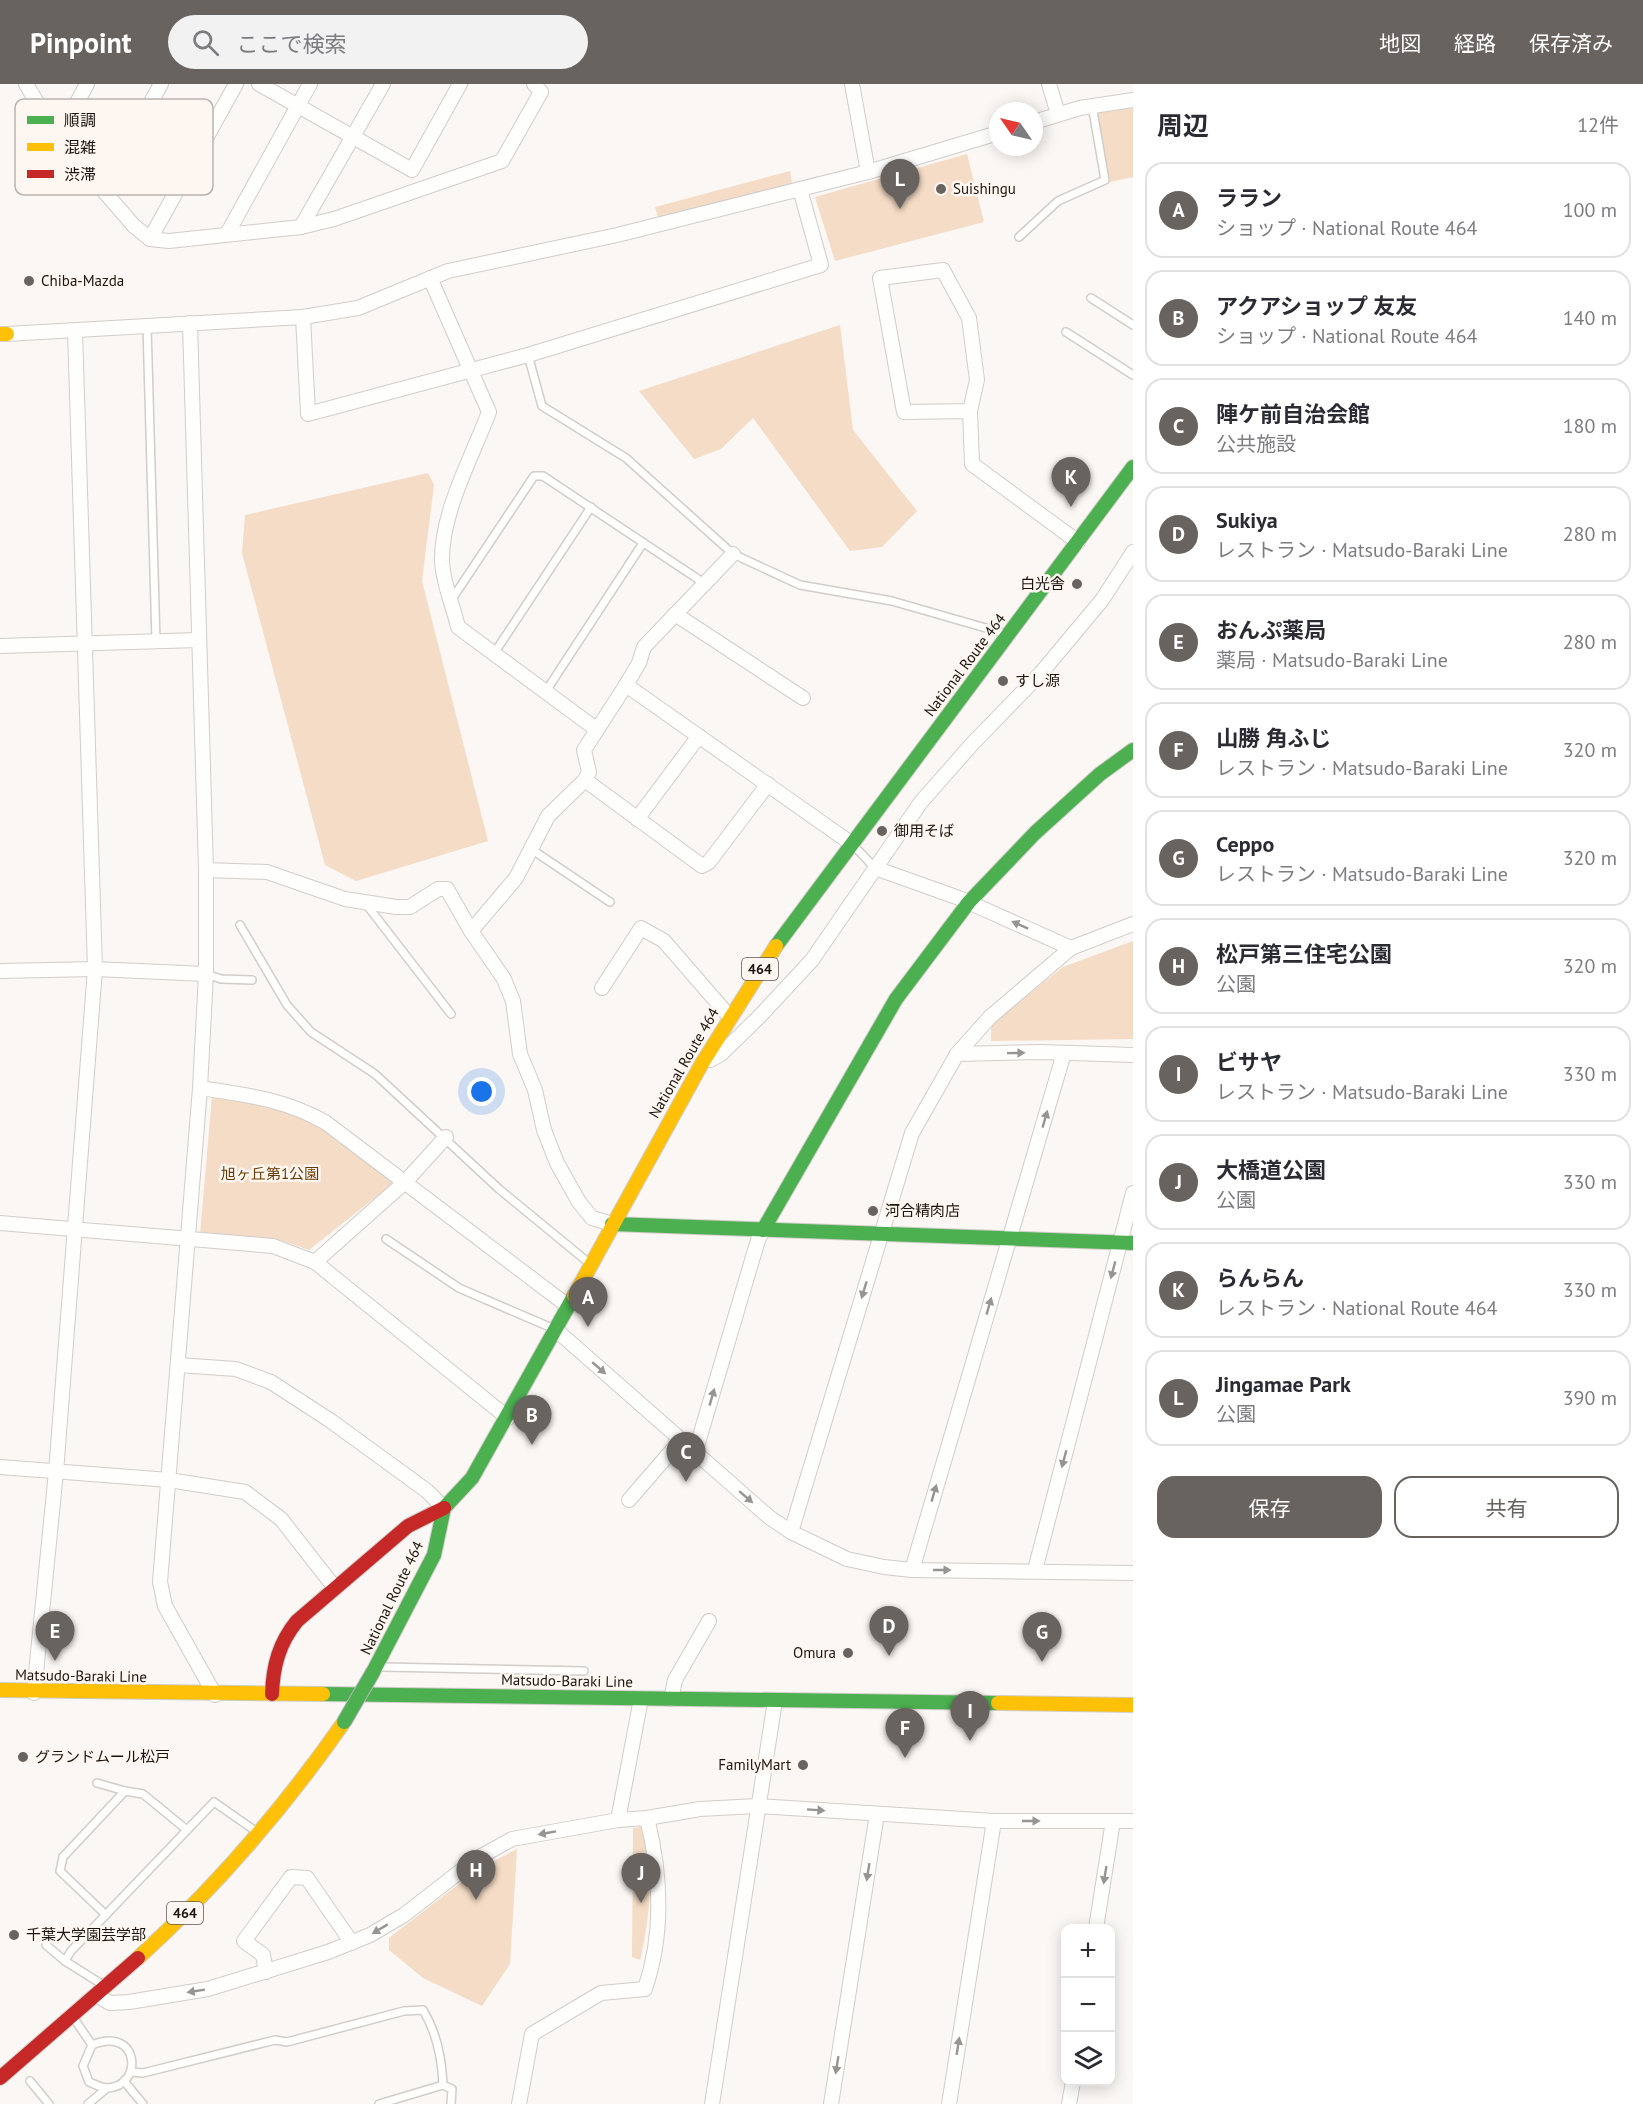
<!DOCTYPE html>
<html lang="ja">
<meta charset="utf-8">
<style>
body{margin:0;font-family:"PT Sans","Noto Sans JP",sans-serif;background:#f2f2f3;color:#2b2b33}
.controls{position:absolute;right:18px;bottom:18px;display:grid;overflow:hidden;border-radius:12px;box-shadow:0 3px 15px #0003}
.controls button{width:54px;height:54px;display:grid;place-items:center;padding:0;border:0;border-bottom:2px solid #e1e1e2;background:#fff;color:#2b2b33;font:30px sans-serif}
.compass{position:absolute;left:989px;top:18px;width:54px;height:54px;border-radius:50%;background:#fff;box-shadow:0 3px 15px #0003;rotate:304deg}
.you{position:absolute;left:482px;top:1008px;width:21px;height:21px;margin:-15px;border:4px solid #fff;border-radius:50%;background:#1a73e8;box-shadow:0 0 0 9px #1a73e833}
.badge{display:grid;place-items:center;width:39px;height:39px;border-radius:50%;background:#69635f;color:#fff;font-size:20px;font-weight:700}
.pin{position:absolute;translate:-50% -50px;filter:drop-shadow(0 2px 3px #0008)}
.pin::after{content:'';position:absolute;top:32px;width:21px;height:18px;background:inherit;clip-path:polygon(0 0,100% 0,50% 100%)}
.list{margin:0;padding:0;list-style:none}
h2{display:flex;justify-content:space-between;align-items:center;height:78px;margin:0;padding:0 24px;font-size:26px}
h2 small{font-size:20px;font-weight:400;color:#7c7c81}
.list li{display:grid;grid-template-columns:39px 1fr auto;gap:18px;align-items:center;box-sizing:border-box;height:96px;margin:0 12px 12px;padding:0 12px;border:2px solid #e1e1e2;border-radius:18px}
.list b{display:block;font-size:22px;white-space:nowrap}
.list p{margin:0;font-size:20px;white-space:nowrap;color:#7c7c81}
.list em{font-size:20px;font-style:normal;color:#7c7c81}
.actions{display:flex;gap:12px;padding:18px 24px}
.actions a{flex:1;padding:14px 0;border:2px solid #69635f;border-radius:18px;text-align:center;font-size:21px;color:#69635f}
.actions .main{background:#69635f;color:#fff}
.icon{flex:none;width:33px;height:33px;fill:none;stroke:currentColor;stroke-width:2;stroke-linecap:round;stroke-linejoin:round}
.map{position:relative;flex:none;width:1133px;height:2020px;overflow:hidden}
header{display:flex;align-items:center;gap:36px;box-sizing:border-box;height:84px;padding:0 30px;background:#69635f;color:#fff}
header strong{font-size:28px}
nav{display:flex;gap:33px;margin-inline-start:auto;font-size:21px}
.search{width:420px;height:54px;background:#f2f2f3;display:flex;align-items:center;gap:15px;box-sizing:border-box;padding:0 21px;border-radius:33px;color:#7c7c81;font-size:22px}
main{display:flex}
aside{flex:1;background:#fff}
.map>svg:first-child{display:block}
</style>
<header>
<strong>Pinpoint</strong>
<div class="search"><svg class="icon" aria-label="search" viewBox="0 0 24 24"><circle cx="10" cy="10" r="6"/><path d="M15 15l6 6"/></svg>ここで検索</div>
<nav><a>地図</a><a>経路</a><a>保存済み</a></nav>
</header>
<main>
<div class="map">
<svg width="1133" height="2020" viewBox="0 0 1133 2020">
<rect width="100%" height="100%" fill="#fbf7f4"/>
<g fill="#f5dcc6">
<path d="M1133,24v69l-23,5 -13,-71z"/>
<path d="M967,70l17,68 -149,39 -20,-64z"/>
<path d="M790,87l2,12 -134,35 -3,-11z"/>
<path d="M840,241l13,105 64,81 -35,36 -32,4 -97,-133 -32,31 -27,10 -55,-68z"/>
<path d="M428,389l6,12 -12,96 66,260 -132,40 -31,-16 -83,-312 3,-38z"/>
<path d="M1133,857v98l-142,2v-18l72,-56z"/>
<path d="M212,1012c31,5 61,8 91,21 32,13 60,39 88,60l1,7 -83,66 -29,-10 -80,-6z"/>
<path d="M643,1743c12,43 7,90 -3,133l-8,-3 1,-129z"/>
<path d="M517,1765l-7,115 -28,42 -59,-28 -34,-28v-12l9,-7 79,-61z"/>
</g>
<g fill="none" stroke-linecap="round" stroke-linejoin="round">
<defs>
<g id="lane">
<path d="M1019,153l39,-36 47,-21 -13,-75"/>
<path d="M1091,214l42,27"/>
<path d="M147,242l9,315"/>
<path d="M1066,248l67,43"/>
<path d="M528,271l14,51 84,52 107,96 67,31 92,16 111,32"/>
<path d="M452,515l82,-123h9l161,107"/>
<path d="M495,568l96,-145"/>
<path d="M546,607l97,-148"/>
<path d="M856,764l19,20"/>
<path d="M531,765l79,53"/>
<path d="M366,820l85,110"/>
<path d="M240,841l47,80 24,27 64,42 124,115 90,74"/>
<path d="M206,890l15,5 31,1"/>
<path d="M386,1155l73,49 93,40"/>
<path d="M383,1583l201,4"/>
<path d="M97,1699l28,8"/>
<path d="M106,1831l-46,-44 3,-14 62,-66 18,3 44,36"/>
<path d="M46,1861l19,16"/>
<path d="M103,1901l-38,-24 6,-10 143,-149 40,28"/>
<path d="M75,1936l17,25c48,-20 52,42 15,43 -5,0 -13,-4 -18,-6l-6,-16 9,-21"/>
<path d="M131,1988l12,1 132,-33 12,2 117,-31 19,-1c14,23 19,49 20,75"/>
<path d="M30,1997l19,23"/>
<path d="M124,1997l19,23"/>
<path d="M88,2020l19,-16"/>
<path d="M379,2020l64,-19 9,4 -1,15"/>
</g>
<g id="street">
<path d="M26,0l32,54 76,88 16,13 19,2 132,-14 33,-8 168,-58 39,-69 -7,-8"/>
<path d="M259,0l153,86 48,-86"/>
<path d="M852,0l16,88"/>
<path d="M1049,0l9,30"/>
<path d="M1034,38l46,-14 53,-8"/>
<path d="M58,54l29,-54"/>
<path d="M103,106l58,-106"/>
<path d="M301,143l82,-143"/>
<path d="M227,150l83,-150"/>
<path d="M150,155l86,-155"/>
<path d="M430,194l59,134c-17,45 -48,101 -47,149 1,23 11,44 16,66l138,102"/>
<path d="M303,233l5,97 220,-59 293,-90 -21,-76"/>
<path d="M190,239l16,547 61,2 78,27 51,8h14l28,-18h9l24,42 33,48 9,22 7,53 15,36 9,40 13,33 22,39 13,16 20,6"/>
<path d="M7,250l296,-17 55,-9 90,-37 169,-36 251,-63 130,-39"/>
<path d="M970,327l-66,1 -24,-134 63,-8 26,48 8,62 -7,31 2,53 106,78"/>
<path d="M675,530l128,84"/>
<path d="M0,562l198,-6"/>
<path d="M626,601l13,-22 5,-16 89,-93"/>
<path d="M585,696l117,86 7,-4 59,-78"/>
<path d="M637,735l62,-83"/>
<path d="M875,784l84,30 112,50"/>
<path d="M471,847l45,-53 32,-62 37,-36 4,-8 -5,-22 42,-65 226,159"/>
<path d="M0,887l95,-2 111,5 -6,114c47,7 83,11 125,34l243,184"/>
<path d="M206,890v-104"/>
<path d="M602,904l39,-60 23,13 65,75"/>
<path d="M957,970l84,-2 92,3"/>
<path d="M710,976l11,-6 38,-37 53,-57 109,-158 52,-59 68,-70 61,-73 31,-48"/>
<path d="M200,1004l-40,494 5,24 50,89"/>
<path d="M0,1139l273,23 42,16 193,156"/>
<path d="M315,1178l90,-80 41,-45"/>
<path d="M555,1245l214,188 22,15 56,27 37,8 28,3 221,3"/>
<path d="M178,1281l58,4 35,13 60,39 96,70 17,17"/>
<path d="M695,1369l63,-213 5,-10"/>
<path d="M0,1383l169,13 76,12 36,27 54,69"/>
<path d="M629,1416l52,-60"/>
<path d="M791,1448l121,-399 45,-79 33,-37 81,-69 62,-24"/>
<path d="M912,1486l152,-517"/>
<path d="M1035,1486l98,-377"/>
<path d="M34,1609l22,-221 39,-503 -20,-638"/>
<path d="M671,1615l4,-19 34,-59"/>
<path d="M618,1736l23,-121"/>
<path d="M1096,1844l17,-107"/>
<path d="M266,1888l-3,-17 -19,-14 47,-64 16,1 45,65"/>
<path d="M98,1912l12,7 19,-1 79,-13 120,-37 42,-17 34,-20 72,-56 36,-20 106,-19 29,-2 53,-9 57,-3 237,15h139"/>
<path d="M519,2020l13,-70 69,-41 44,-4c19,-56 16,-115 2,-171"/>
<path d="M712,2020l63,-403"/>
<path d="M831,2020l46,-290"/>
<path d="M949,2020l45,-283"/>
<path d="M1069,2020l4,-22"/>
</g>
<g id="fast">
<path d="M776,862l357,-479"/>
<path d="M612,1140l521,19"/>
<path d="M763,1146l133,-231 73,-97 66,-69 65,-59 33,-24"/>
<path d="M373,1588l61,-117 10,-47 28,-30 102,-182"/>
<path d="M323,1610l675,9"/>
</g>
<g id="slow">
<path d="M0,250h7"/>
<path d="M574,1212l127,-231 75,-119"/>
<path d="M0,1606l323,4"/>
<path d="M998,1619l135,2"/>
<path d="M138,1874c78,-71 146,-150 206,-236"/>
</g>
<g id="jam">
<path d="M272,1610c1,-28 7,-51 25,-73l111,-95 36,-18"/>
<path d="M0,1994l138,-120"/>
</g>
</defs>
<use href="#lane" stroke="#d1cdc9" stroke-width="10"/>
<use href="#street" stroke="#d1cdc9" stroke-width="16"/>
<use href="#fast" stroke="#d1cdc9" stroke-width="16"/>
<use href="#slow" stroke="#d1cdc9" stroke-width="16"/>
<use href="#jam" stroke="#d1cdc9" stroke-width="16"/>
<use href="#lane" stroke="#fefefd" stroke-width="7"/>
<use href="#street" stroke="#fefefd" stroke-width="14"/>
<use href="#fast" stroke="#4caf50" stroke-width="14"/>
<use href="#slow" stroke="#ffc107" stroke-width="14"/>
<use href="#jam" stroke="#c62828" stroke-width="14"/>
<defs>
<path id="fast-bridge" d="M344,1638l29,-50"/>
</defs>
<use href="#fast-bridge" stroke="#bab3bc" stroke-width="16" stroke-linecap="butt"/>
<use href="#fast-bridge" stroke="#4caf50" stroke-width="14"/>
</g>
<defs><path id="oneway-solid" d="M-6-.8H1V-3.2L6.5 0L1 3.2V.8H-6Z" transform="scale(1.5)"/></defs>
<g fill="#979592">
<use href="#oneway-solid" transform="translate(1020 841) rotate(-156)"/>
<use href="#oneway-solid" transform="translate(1016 969) rotate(-1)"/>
<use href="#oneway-solid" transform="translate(1045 1035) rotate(-74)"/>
<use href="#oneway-solid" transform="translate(1113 1186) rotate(105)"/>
<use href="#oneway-solid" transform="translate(864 1206) rotate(107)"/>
<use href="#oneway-solid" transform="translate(989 1222) rotate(-74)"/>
<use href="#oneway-solid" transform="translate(599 1284) rotate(41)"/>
<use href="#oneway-solid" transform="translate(712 1313) rotate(-74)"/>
<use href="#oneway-solid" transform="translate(1064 1375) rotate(105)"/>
<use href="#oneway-solid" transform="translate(934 1409) rotate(-74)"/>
<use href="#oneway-solid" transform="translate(746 1413) rotate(41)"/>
<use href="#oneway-solid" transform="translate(942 1486)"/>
<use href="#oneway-solid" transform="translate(816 1726) rotate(4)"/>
<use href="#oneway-solid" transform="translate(1031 1737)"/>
<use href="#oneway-solid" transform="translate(547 1749) rotate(170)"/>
<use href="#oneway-solid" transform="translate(868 1788) rotate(99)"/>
<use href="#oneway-solid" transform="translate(1105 1791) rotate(99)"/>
<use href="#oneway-solid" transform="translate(380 1845) rotate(149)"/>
<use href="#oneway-solid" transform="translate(196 1907) rotate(171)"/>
<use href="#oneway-solid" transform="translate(958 1962) rotate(-81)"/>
<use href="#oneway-solid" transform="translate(837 1981) rotate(99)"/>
</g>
<g fill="#69635f" stroke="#fef7f1" stroke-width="2">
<circle cx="941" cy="105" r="6"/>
<circle cx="29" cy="197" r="6"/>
<circle cx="1077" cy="500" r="6"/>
<circle cx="1003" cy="597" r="6"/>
<circle cx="882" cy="747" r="6"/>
<circle cx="873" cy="1127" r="6"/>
<circle cx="848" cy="1569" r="6"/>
<circle cx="23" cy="1673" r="6"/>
<circle cx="803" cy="1681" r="6"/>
<circle cx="14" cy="1851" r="6"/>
</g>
<g text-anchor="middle" stroke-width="5" stroke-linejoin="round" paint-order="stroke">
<g fill="#fef7f1" stroke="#5e5853" stroke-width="1.5">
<rect x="742" y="874" width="36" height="22" rx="4.5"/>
<rect x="167" y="1818" width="36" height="22" rx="4.5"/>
</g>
<g font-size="14" font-weight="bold" fill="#1a140f">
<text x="760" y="890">464</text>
<text x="185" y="1834">464</text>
</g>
<g font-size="15" fill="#1a140f" stroke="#fef7f1" text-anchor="start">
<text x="953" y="110">Suishingu</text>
<text x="41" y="202">Chiba-Mazda</text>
<text x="1065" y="505" text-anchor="end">白光舎</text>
<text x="1015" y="602">すし源</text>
<text x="894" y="752">御用そば</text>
<text x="885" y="1132">河合精肉店</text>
<text x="836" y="1574" text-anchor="end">Omura</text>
<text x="35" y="1678">グランドムール松戸</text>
<text x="791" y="1686" text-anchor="end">FamilyMart</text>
<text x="26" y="1856">千葉大学園芸学部</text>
</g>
<g font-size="15" fill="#1a140f" stroke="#fef7f1">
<text transform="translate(965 581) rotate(-53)" y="5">National Route 464</text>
<text transform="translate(684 979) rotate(-60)" y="5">National Route 464</text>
<text transform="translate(392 1514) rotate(-64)" y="5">National Route 464</text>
<text transform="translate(81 1592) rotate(1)" y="5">Matsudo-Baraki Line</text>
<text transform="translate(567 1597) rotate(1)" y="5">Matsudo-Baraki Line</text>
</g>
<g font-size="15" fill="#693b01" stroke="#fef7f1">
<text x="270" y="1095">旭ヶ丘第1公園</text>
</g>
</g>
<rect x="15" y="15" width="198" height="96" rx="9" fill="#fef7f1" stroke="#bab3ad" stroke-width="1.5"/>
<rect x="27" y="32" width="27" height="8" fill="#4caf50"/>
<rect x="27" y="59" width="27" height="8" fill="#ffc107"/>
<rect x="27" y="86" width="27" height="8" fill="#c62828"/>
<g font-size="16" fill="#1a140f">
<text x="64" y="42">順調</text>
<text x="64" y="69">混雑</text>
<text x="64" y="96">渋滞</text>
</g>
</svg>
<div class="controls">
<button>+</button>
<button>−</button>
<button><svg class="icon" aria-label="layers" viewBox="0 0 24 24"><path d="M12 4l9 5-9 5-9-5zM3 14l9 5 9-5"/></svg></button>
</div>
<svg class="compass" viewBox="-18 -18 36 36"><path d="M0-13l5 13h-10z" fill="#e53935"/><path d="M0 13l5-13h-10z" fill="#7c7c81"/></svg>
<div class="you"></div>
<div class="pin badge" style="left:588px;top:1243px">A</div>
<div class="pin badge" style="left:532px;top:1361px">B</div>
<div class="pin badge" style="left:686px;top:1398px">C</div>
<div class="pin badge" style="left:889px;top:1572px">D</div>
<div class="pin badge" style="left:55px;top:1577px">E</div>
<div class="pin badge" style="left:905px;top:1674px">F</div>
<div class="pin badge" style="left:1042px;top:1578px">G</div>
<div class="pin badge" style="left:476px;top:1816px">H</div>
<div class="pin badge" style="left:970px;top:1657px">I</div>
<div class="pin badge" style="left:641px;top:1819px">J</div>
<div class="pin badge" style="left:1071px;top:423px">K</div>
<div class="pin badge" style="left:900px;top:125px">L</div>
</div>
<aside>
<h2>周辺<small>12件</small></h2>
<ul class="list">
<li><span class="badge">A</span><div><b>ララン</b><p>ショップ · National Route 464</p></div><em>100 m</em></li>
<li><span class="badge">B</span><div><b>アクアショップ 友友</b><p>ショップ · National Route 464</p></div><em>140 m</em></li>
<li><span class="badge">C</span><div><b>陣ケ前自治会館</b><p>公共施設</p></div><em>180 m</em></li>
<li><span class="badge">D</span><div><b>Sukiya</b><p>レストラン · Matsudo-Baraki Line</p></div><em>280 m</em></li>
<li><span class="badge">E</span><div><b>おんぷ薬局</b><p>薬局 · Matsudo-Baraki Line</p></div><em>280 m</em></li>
<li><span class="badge">F</span><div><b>山勝 角ふじ</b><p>レストラン · Matsudo-Baraki Line</p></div><em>320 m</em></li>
<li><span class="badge">G</span><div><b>Ceppo</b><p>レストラン · Matsudo-Baraki Line</p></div><em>320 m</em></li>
<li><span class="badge">H</span><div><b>松戸第三住宅公園</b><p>公園</p></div><em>320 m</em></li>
<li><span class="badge">I</span><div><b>ビサヤ</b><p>レストラン · Matsudo-Baraki Line</p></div><em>330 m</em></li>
<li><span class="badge">J</span><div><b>大橋道公園</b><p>公園</p></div><em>330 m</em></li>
<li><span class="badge">K</span><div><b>らんらん</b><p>レストラン · National Route 464</p></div><em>330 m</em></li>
<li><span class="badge">L</span><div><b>Jingamae Park</b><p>公園</p></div><em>390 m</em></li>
</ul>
<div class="actions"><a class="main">保存</a><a>共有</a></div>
</aside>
</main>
